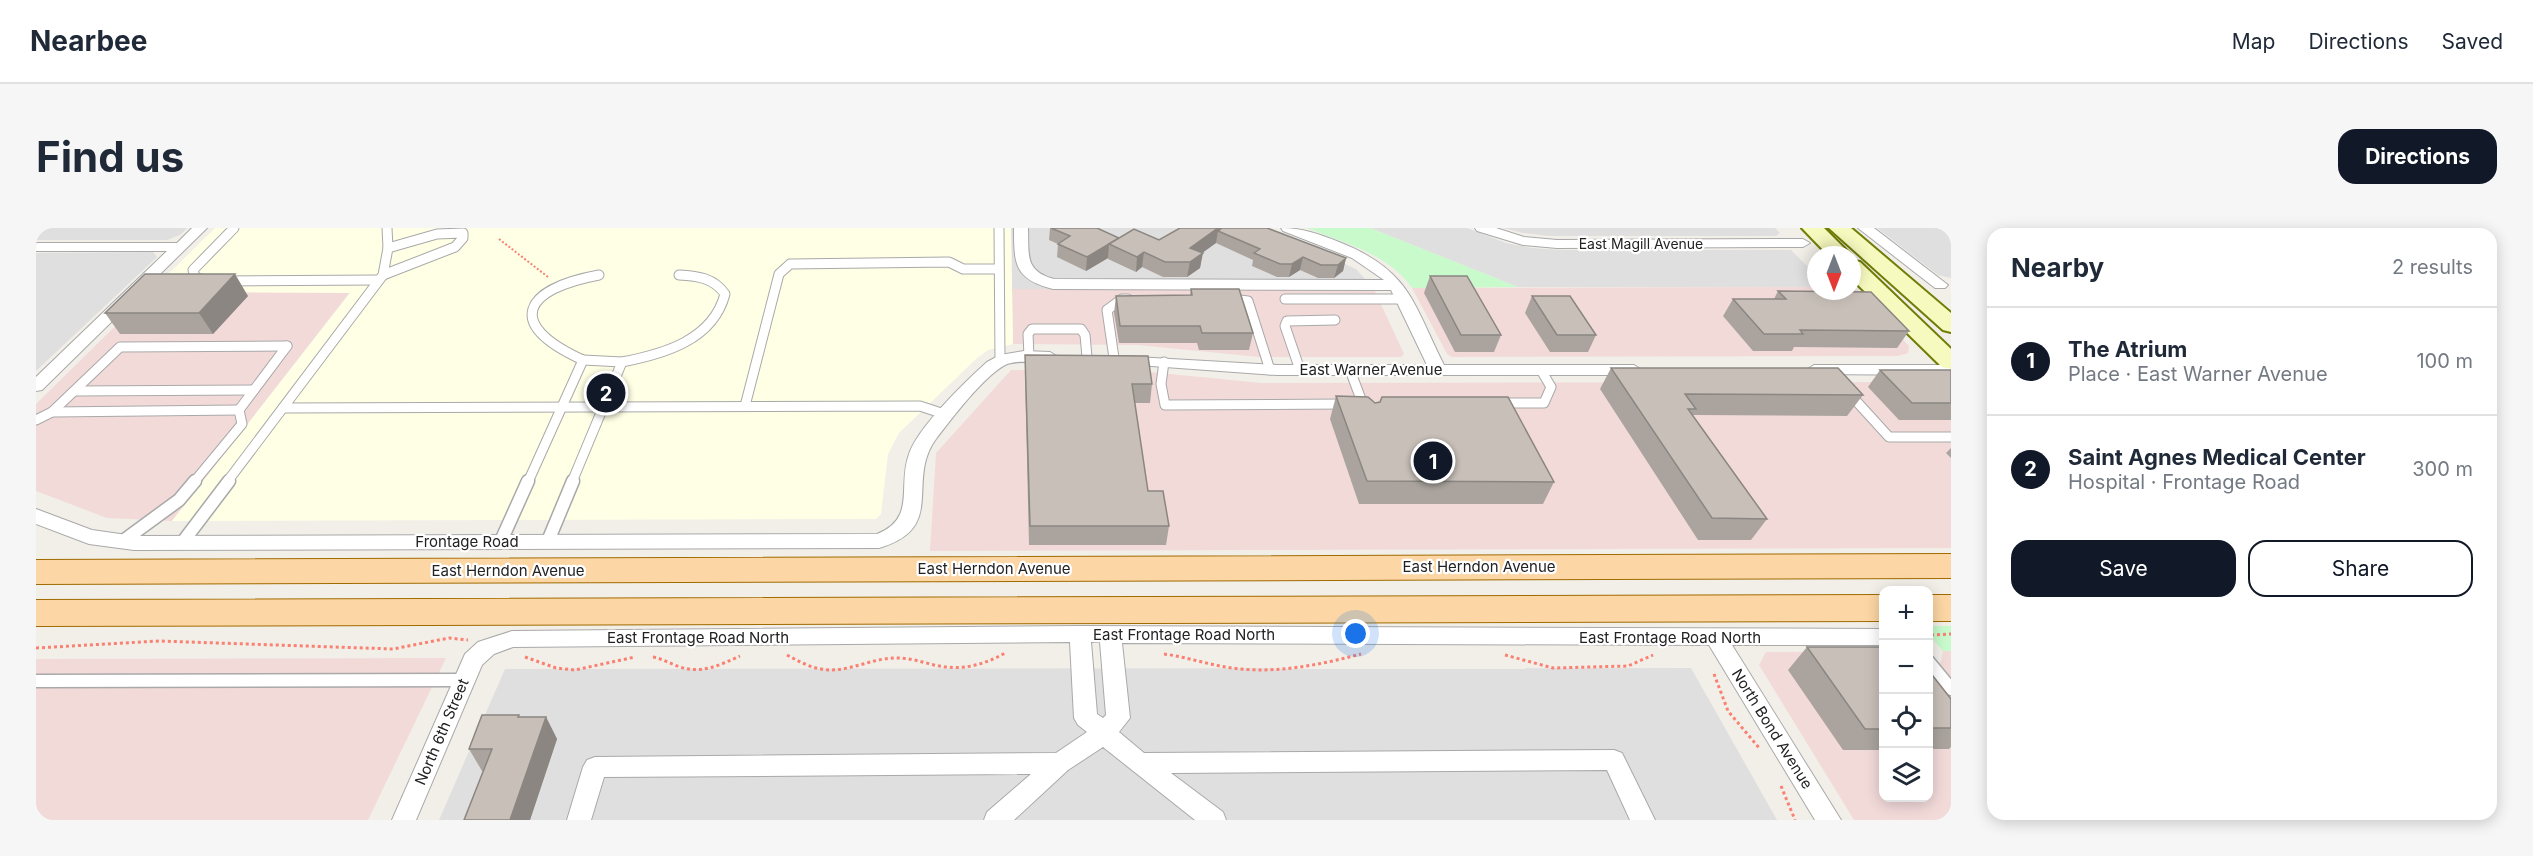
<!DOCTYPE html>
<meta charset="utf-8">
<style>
body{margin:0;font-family:Inter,sans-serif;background:#f6f6f7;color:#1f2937}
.controls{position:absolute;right:18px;bottom:18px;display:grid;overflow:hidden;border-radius:12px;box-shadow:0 3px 15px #0003}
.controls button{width:54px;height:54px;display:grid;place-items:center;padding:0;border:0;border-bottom:2px solid #e0e1e3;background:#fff;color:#1f2937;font:30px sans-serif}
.compass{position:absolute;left:1771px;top:18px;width:54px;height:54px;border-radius:50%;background:#fff;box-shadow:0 3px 15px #0003;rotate:180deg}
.you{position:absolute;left:1320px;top:406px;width:21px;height:21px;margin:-15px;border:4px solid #fff;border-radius:50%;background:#1a73e8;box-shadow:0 0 0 9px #1a73e833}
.badge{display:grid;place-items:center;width:39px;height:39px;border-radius:50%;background:#111827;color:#fff;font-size:20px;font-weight:700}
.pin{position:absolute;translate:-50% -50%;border:3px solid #fff;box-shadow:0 2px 6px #0006}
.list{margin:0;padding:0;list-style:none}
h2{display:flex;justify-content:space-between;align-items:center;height:78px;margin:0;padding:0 24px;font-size:26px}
h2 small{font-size:20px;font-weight:400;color:#747a83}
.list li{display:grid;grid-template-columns:39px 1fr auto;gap:18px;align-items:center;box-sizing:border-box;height:108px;padding:0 24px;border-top:2px solid #e0e1e3}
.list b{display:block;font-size:22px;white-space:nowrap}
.list p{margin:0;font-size:20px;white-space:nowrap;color:#747a83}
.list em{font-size:20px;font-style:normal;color:#747a83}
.actions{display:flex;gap:12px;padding:18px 24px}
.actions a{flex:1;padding:14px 0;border:2px solid #111827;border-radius:18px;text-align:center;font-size:21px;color:#111827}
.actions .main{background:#111827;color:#fff}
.icon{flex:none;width:33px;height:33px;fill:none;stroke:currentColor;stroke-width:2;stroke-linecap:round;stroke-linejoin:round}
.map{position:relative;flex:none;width:1915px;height:592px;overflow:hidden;border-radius:18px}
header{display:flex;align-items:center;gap:36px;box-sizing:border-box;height:84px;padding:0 30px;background:#fff;border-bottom:2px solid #e0e1e3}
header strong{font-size:28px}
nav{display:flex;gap:33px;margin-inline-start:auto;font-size:21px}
.intro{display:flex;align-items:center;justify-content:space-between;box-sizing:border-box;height:144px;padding:0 36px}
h1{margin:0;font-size:42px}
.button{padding:15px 27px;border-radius:18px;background:#111827;color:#fff;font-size:21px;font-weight:700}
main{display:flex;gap:36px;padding:0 36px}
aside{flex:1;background:#fff;border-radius:18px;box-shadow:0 3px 15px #0003}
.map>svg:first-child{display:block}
</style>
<header>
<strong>Nearbee</strong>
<nav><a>Map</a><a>Directions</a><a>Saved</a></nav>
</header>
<div class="intro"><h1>Find us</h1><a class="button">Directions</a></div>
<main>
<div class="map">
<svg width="1915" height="592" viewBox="0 0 1915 592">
<rect width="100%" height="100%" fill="#f2efe9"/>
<g fill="#e0dfdf">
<path d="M0,0h151l-7,7 -13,5h-131z"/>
<path d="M975,0h253l92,41 18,20h-362z"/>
<path d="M1334,0h97l39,15 26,5 28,2h231l25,25v12h-298z"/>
<path d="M1467,0h272l5,5 -4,3h-227l-26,-3z"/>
<path d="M1841,0h74v50l-13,-3z"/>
<path d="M117,24l4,5 -121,114v-118z"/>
<path d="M1655,440l86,152h-1338l66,-151z"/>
</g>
<g fill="#f2dad9">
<path d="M1780,59v4h36v-4h2l55,59 -1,7 -10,3 -446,1 -5,-3 -35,-66z"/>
<path d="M976,61h362l30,65 -3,3h-142l-121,-12 -125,-1z"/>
<path d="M114,64h200l-178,229 -65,-3 -71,-27v-87z"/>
<path d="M975,142h119l131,13 674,-1 16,6v160l-1021,3 6,-98z"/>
<path d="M1847,423l1,147h44l1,-132 12,-4 2,-11h8v169h-97l-95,-155 7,-13z"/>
<path d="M410,430l-78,162h-332v-161z"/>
</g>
<path fill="#ffffe5" d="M179,0h796l2,116 -25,6 -11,8 -78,75 -11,21 -7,60 -5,5 -704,2 178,-228 -200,-1z"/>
<g fill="#c8facc">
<path d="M1271,0h63l148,59 -106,1c-23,-34 -68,-45 -105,-60z"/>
<path d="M1893,398h22v25h-8l-14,-16z"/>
</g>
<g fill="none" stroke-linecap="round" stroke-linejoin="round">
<defs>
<g id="service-far1">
<path d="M963,0l1,132"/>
<path d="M347,47l72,-28 8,-9v-5l-26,1 -49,14"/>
<path d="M167,52l-8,-3 -2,-7 41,-42"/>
<path d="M188,53l155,-1"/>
<path d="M1195,71l17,2 22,69"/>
<path d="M1249,71h118"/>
<path d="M993,129l-1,-23 4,-5h49l4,6 2,22"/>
<path d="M1078,130l-7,-48 15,-11h6"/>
<path d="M547,132l39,2"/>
<path d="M1128,134l-3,22 4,21 182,-1"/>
<path d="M1264,142l-15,-44 2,-5 48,-1"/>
<path d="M1314,142l15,40"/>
<path d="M39,163l179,-1"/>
<path d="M1812,164l41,45h62"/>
<path d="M1461,175h47l7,-16 -10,-17"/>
<path d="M709,178l34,-132 11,-10 159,-2 14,7h36"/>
<path d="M247,180l637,-2 27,9"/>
<path d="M16,184l187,-2"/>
<path d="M0,192l16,-8 68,-65 167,-1"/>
<path d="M158,254l48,-58 -3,-14 48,-64"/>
<path d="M191,254l156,-207 5,-27 -1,-20"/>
<path d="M492,254l55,-122c-79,-36 -60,-71 16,-85"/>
<path d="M536,254l50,-120c42,-8 91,-22 103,-68 -11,-16 -27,-18 -46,-19"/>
</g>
<g id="service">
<path d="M87,313l56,-41 16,-19"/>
<path d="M465,313l27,-60"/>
<path d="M512,313l25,-60"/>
<path d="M146,315l47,-62"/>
<path d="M1892,433l23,28"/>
<path d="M0,453l428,-1"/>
</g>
<g id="minor">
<path d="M156,0h15l-165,162 -6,1v-14l131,-126h-131v-8h141z"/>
<path d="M978,0h14c1,26 -4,43 26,51l330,1 -32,-22 -69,-27 -2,-3c21,0 38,6 58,14 71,28 74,61 105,123h190l8,5 -8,5h-357l-153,-11 -6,-2 -2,-3 2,-3 159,9h150l-36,-75 -338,-1c-39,-10 -39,-25 -39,-61z"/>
<path d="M1439,0h21l28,9 33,3 246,-1 7,4 -7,4 -246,1 -34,-3 -46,-14z"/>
<path d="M1822,0h16l74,57 -3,3h-10z"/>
<path d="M988,123l26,1 8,5c-8,11 -38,0 -53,8 -22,12 -53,53 -69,74 -31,42 12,89 -57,109l-745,2 -45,-6 -53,-20v-15l56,21 42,6 743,-2c40,-16 20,-48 32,-80 9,-27 56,-72 78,-92l13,-7z"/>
<path d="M1778,137h137v10l-143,-1 -2,-4z"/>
<path d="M1044,398l804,3v16h-152l109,175h-26l-106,-175 -587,-2 8,75 -11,14 25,21 470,-3 8,3 33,67h-25l-23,-50 -436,3 52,39 3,8h-31l-92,-73 -35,23 -54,50h-30l3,-8 44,-38 -427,3 -13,43h-24l16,-53 4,-7 8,-3 461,-4 31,-21 -9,-7 -4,-7 -4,-76 -557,5 -19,7 -12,11 -66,155h-24l73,-166 13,-12 34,-11zM1055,414h9l6,73 -3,3 -6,-4z"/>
</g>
<g id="secondary">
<path d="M1766,0h22l27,27h-23z"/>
<path d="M1793,0h22l100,85v19l-8,-2z"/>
<path d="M1816,33l8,1 91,87v20l-9,-2 -90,-88z"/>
</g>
<g id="primary">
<path d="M1915,326v24l-1915,6v-24z"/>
<path d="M1848,367v26l-1848,5v-26z"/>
<rect x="1892" y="367" width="23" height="26"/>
</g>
</defs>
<use href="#service-far1" stroke="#a9a9a9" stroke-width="11"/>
<use href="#service" stroke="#a9a9a9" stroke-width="15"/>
<use href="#minor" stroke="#a9a9a9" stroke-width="2"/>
<use href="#secondary" stroke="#707d05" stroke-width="4"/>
<use href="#primary" stroke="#a06b00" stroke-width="2"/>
<path stroke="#fa8072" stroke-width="2" stroke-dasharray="2 2" stroke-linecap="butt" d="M463,11l49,38"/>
<g stroke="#fa8072" stroke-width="3" stroke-dasharray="3 3" stroke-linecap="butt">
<path d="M1895,407l20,-1"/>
<path d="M0,420l123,-7 234,8 56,-11 19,2"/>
<path d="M1128,426c23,3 45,11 68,14 44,6 87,-3 129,-14"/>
<path d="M751,427c11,6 22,12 34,14 26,5 51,-12 77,-11 12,0 24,4 36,7 26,6 48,1 71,-12"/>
<path d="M1469,427l48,13 75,-2 25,-11"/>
<path d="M489,429l31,11 19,2 60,-13"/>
<path d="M617,429c10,2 18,7 27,10 22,7 40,-2 60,-11"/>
<path d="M1678,446l14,37 32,38"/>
<path d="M1745,558l14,34"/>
</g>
<use href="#service-far1" stroke="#fff" stroke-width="9"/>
<use href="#service" stroke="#fff" stroke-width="12"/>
<use href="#minor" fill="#fff" fill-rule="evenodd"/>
<use href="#secondary" fill="#f7fabf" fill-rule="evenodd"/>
<use href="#primary" fill="#fcd6a4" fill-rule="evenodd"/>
</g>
<g fill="#aba49e">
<path d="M1014,0h47l22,10 40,2 21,-12h87l79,30 -3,13 -9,7h-16l-18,-8 -11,7h-12l-25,-11 1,-6 -37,-17 -14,10 -2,15 -13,9h-24l-21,-10 -6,5 -28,-13v-1l-22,13 -29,-14 1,-13 -9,-4z"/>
<path d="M1394,48l71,59 -7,17h-39l-31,-59z"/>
<path d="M1155,61l62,44 -4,17h-50l-2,-7h-78l-5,-30 2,-17 74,-1z"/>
<path d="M1742,63l131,40 -12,17 -103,-1 -2,4h-39l-30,-35 10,-17h41z"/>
<path d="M212,68l-35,38h-93l-15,-21z"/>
<path d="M1496,68l64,39 -8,17h-38l-25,-39z"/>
<path d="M989,127l127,29 -2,19h-15l13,88 21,35 -3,19h-137l-4,-171z"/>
<path d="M1575,140l252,27 -16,21 -155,-1 75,104 -16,21h-53l-98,-151z"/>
<path d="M1844,142h71v50h-52l-31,-33z"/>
<path d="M1300,168l39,7 179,79 -11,22h-184l-29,-85z"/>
<path d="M1915,220v10l-5,-5z"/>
<path d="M1771,419h77v103h-41l-55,-80z"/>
<path d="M1893,443l22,28v48l-2,2h-20z"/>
<path d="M484,489h26l11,22 -27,81h-66l19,-49h-1l-13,-22z"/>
</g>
<g fill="#8b8681">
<path d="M1182,0h8l-8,3 -2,12 -28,20 2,-15z"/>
<path d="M1073,16l-1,14 -22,13 1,-14z"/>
<path d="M1108,24l-2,15 -6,5 1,-15z"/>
<path d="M1167,25l-3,15 -13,9 3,-15z"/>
<path d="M1267,29l-3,13 -11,7 3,-13z"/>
<path d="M1310,30l-3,13 -9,7 4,-13z"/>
<path d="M199,46l13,22 -35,38 -14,-21z"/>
<path d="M510,489l11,22 -27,81h-20z"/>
</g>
<g fill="#c7bfb8" stroke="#8b8681" stroke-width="1.5">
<path d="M1015,0h46l22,10 -32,19 -29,-13 12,-8z"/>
<path d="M1144,0h38l-28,20 13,5 -13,9h-25l-21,-10 -7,5 -28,-13 25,-15 25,11z"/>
<path d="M1186,0h45l79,30 -8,7h-17l-18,-8 -11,7h-12l-26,-11 6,-4 -42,-18z"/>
<path d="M109,46h90l-36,39h-94z"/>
<path d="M1394,48h37l34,59h-40z"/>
<path d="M1155,61h48l14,44h-51l-2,-7h-80l-4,-30 76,-1z"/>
<path d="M1742,63l93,1 38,39 -109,-1 3,4h-39l-31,-35h53z"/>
<path d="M1496,68h38l26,39h-39z"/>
<path d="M989,127l123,1 4,28h-20l16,107h15l6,35h-139z"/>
<path d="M1575,140h227l25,27 -178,-1 11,15h-8l79,110 -55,-1z"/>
<path d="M1844,142h71v33h-39z"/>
<path d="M1300,168l32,1 7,6 5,-1 2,-5h126l46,85 -187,-1z"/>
<path d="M1771,419h77v82h-19z"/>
<path d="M1893,443l22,28v29h-22z"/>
<path d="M446,487h37l-1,2h28l-36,103h-46l28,-71h-23z"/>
</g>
<g text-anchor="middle" stroke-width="4.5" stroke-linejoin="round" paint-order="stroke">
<g font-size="14" fill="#222" stroke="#fff">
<text x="1605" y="21">East Magill Avenue</text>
</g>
<g font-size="15" fill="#222" stroke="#fff">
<text x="1335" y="147">East Warner Avenue</text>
<text x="431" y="319">Frontage Road</text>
<text x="1443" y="344">East Herndon Avenue</text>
<text x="958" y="346">East Herndon Avenue</text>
<text x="472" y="348">East Herndon Avenue</text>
<text x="1148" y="412">East Frontage Road North</text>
<text x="662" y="415">East Frontage Road North</text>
<text x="1634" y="415">East Frontage Road North</text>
<text transform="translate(1736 501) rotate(58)" y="5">North Bond Avenue</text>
<text transform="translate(406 504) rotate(-67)" y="5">North 6th Street</text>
</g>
</g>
</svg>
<div class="controls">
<button>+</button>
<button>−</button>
<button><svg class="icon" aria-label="locate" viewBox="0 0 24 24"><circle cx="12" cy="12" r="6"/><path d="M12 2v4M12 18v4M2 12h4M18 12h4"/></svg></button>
<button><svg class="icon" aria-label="layers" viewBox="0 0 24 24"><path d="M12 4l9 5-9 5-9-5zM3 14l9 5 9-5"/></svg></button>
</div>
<svg class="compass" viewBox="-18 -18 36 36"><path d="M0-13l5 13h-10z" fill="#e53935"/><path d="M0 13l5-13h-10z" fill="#747a83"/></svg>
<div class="you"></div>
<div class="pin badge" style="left:1397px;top:233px">1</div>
<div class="pin badge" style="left:570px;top:165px">2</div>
</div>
<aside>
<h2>Nearby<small>2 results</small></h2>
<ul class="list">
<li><span class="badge">1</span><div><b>The Atrium</b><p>Place · East Warner Avenue</p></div><em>100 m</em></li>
<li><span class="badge">2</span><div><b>Saint Agnes Medical Center</b><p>Hospital · Frontage Road</p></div><em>300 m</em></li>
</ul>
<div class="actions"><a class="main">Save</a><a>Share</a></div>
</aside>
</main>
